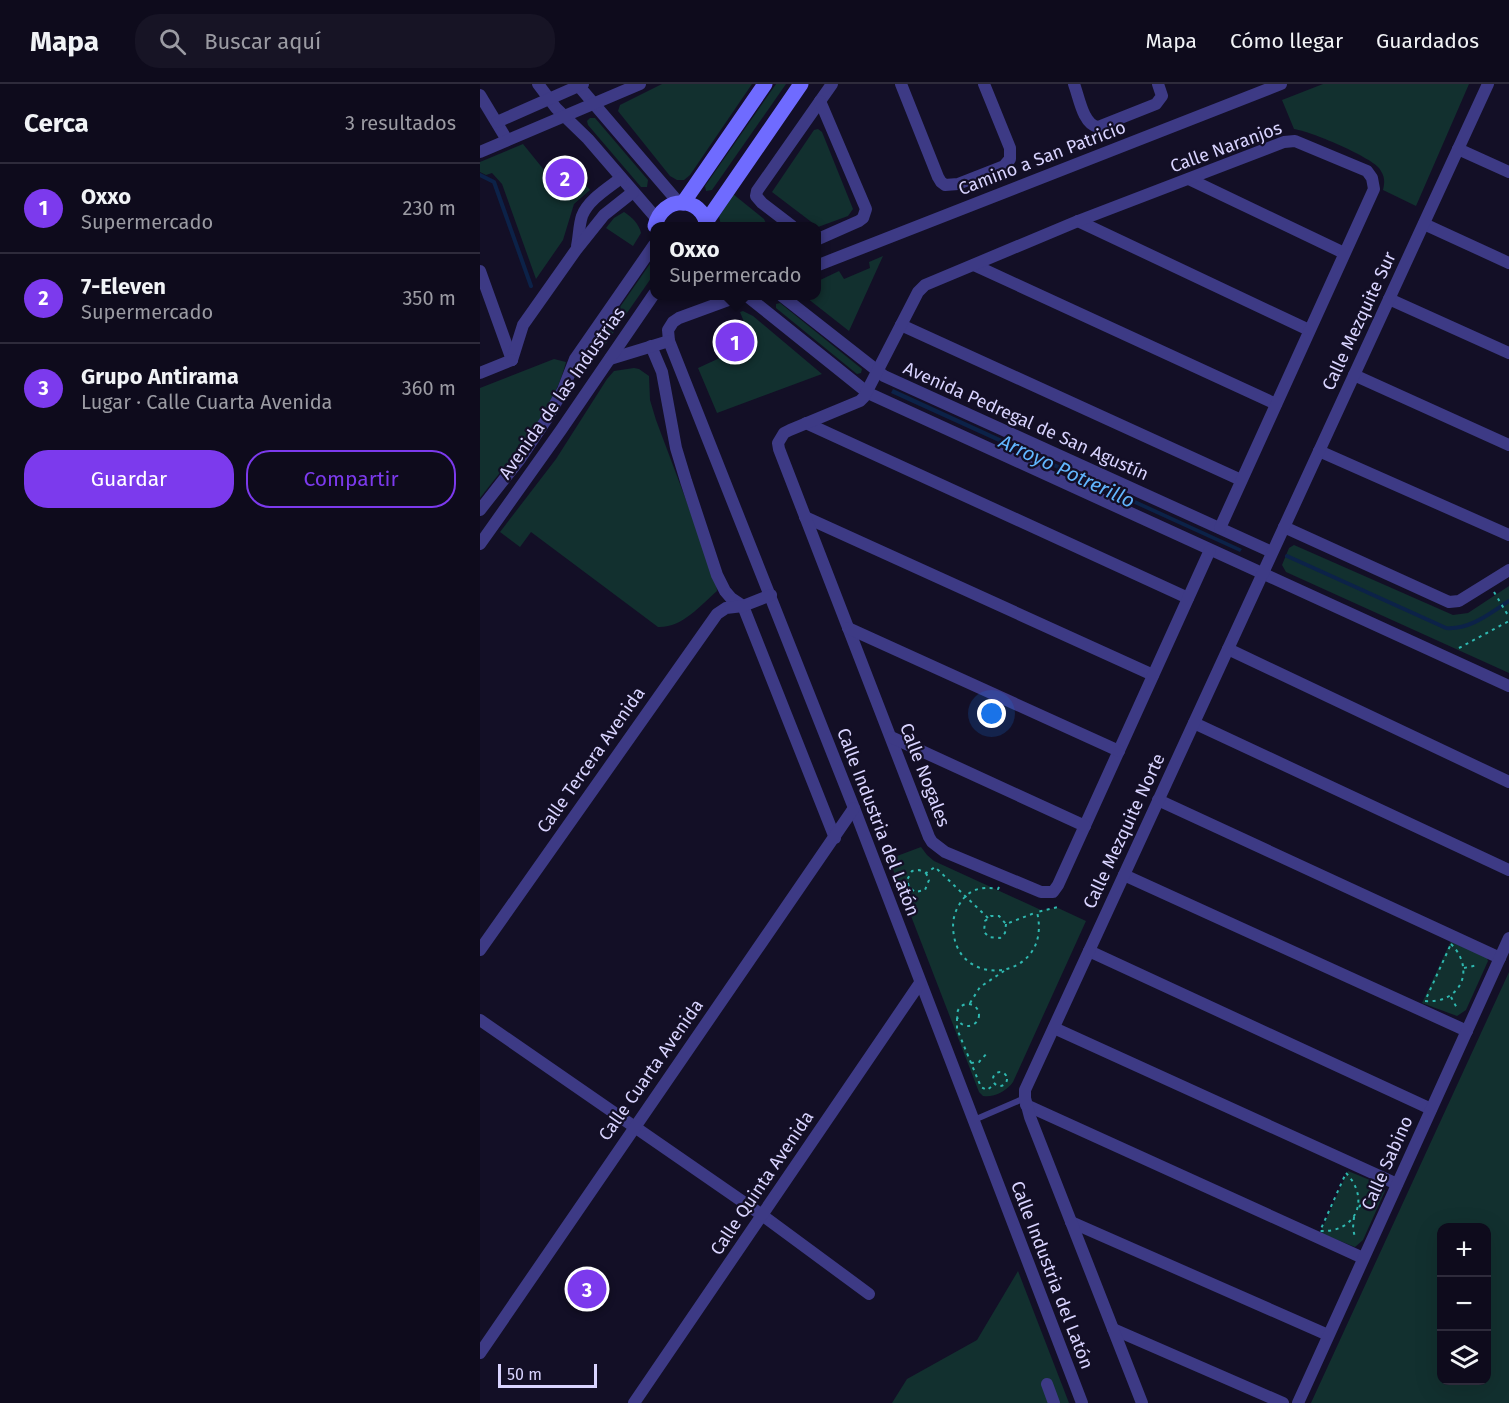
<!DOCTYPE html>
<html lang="es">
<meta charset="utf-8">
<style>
body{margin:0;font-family:"Fira Sans",sans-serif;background:#171425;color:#f1f3f6}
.controls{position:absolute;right:18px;bottom:18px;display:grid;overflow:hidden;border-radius:12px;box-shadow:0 6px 24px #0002}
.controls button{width:54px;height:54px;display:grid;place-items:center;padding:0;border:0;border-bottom:2px solid #2e2b3b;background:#0e0b1c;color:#f1f3f6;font:30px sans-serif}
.scale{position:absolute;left:18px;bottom:15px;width:99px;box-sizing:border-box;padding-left:6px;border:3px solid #d9d4ff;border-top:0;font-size:16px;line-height:21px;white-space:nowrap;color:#d9d4ff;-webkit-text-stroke:4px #130f26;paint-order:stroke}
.you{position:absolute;left:512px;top:630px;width:21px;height:21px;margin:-15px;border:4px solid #fff;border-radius:50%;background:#1a73e8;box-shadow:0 0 0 9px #1a73e833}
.badge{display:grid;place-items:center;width:39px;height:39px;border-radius:50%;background:#7c3aed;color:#fff;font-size:20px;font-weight:700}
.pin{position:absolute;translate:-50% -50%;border:3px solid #fff;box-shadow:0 2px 6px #0006}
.popup{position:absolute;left:170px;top:138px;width:171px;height:78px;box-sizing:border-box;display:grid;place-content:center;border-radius:12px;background:#0e0b1c;filter:drop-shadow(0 2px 4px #0005);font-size:20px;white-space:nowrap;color:#9b9ba3}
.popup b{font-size:22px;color:#f1f3f6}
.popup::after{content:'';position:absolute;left:50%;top:100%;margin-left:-12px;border:12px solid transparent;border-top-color:#0e0b1c}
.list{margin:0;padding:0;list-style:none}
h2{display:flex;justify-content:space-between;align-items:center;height:78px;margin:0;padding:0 24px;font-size:26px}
h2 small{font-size:20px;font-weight:400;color:#9b9ba3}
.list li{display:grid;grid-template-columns:39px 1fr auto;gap:18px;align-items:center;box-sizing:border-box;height:90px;padding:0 24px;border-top:2px solid #2e2b3b}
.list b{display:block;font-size:22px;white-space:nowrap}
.list p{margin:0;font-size:20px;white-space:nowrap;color:#9b9ba3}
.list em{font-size:20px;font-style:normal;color:#9b9ba3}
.actions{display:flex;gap:12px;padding:18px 24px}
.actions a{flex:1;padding:14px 0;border:2px solid #7c3aed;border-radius:24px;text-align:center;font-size:21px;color:#7c3aed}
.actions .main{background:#7c3aed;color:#fff}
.icon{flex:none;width:33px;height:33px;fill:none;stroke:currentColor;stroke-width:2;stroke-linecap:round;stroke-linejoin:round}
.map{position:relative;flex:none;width:1029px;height:1319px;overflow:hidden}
header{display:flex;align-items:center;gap:36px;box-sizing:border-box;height:84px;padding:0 30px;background:#0e0b1c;border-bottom:2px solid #2e2b3b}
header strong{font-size:28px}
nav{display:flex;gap:33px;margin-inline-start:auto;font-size:21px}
.search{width:420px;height:54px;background:#171425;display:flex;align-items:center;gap:15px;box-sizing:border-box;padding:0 21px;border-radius:24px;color:#9b9ba3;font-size:22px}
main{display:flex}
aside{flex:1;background:#0e0b1c}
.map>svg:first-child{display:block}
</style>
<header>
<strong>Mapa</strong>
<div class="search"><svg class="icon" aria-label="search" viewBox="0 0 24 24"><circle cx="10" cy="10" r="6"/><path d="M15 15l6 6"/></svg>Buscar aquí</div>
<nav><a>Mapa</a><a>Cómo llegar</a><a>Guardados</a></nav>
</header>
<main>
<aside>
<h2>Cerca<small>3 resultados</small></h2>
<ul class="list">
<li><span class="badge">1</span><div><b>Oxxo</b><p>Supermercado</p></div><em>230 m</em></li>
<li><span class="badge">2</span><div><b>7-Eleven</b><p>Supermercado</p></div><em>350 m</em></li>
<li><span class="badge">3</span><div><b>Grupo Antirama</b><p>Lugar · Calle Cuarta Avenida</p></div><em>360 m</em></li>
</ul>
<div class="actions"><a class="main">Guardar</a><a>Compartir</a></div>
</aside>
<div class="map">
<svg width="1029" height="1319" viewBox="0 0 1029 1319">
<rect width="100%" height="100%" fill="#130f26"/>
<g fill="#12302f" fill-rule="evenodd">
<path d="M182,0h90l-62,91 -6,5h-7l-7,-4 -52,-65 2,-6z"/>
<path d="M296,0h10l-74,106 -6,1 -1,-5z"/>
<path d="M843,0h146l-53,122 -33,-16c2,-8 2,-14 -4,-22 -10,-12 -69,-37 -85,-39l-12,-29z"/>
<path d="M110,34h5l53,62 -1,7h-6l-53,-62 -1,-4z"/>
<path d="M334,46l4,-1 4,3 31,77 -5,7 -30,11 -46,-35z"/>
<path d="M43,60l43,53 18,-14 6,7 -16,14 -11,36 -27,39 -34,-95 -10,-11 -6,2 -6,-3v-10z"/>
<path d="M253,110l31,25 3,7h-46l-2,-10z"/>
<path d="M144,128c8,5 15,12 17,21l-8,13 -27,-18 8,-10z"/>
<path d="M403,172l-34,75 -42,-33 -1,-2h10v-14l23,-11 5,8 26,-11 -1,-6z"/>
<path d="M174,174v16l-52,75 -19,24 -9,5 3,-9z"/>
<path d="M300,219l82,66 -1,4 -4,1 -81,-66v-4z"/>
<path d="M263,227l10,5 69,58 -105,39 -19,-45 26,-12 3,6 28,-13 -15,-37z"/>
<path d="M74,275l12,3c-13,52 -54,94 -86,136v-110z"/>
<path d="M154,284l5,1 10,7 1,24 6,20 60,160 1,11c-17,15 -35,37 -59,36l-127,-95 -11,15 -20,-15 56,-73 51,-80 7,-8z"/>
<path d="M814,461l159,70 15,-2 41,-27v87l-223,-101 -4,-7 7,-17z"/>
<path d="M441,763l6,8 7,6 107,49 17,-2 28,13 -73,161c-6,9 -20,16 -30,14l-4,-4 -90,-233z"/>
<path d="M971,857l36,17 1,3 -22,49 -9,6 -35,-13z"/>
<path d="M1029,888v431h-198zM962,1144h44v152h-44z"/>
<path d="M868,1087l34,14 3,6 -22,49 -8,7 -35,-14z"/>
<path d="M538,1187l51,132h-177l15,-24 70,-39z"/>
</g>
<path fill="#0c2248" d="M413,305l349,160 -2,3 -349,-159z"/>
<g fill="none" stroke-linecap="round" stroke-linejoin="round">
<g stroke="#0c2248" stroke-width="4">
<path d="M0,91l14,7 37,104"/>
<path d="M807,472l159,72c24,2 44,-15 63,-27"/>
</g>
<g stroke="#2fb8b0" stroke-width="2" stroke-dasharray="3 4.5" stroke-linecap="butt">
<path d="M1014,508l15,25"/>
<path d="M979,564l50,-27"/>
<path d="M446,789l3,7 -4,10 -10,2 -6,-5 -2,-7 5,-9 7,-1 7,3 9,-6 53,51"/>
<path d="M519,803l-1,2c-17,-3 -30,0 -39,16 -6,10 -7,20 -5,31 9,55 99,42 83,-24l21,-5 -1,-3"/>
<path d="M526,840l-1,9 -5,5 -11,-1 -5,-5 1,-11 6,-5h8l7,8 31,-12"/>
<path d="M971,860c25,25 10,60 -26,57z"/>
<path d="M984,884l14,-3"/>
<path d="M971,913l7,13"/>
<path d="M490,919l10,-16 24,-16"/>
<circle cx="488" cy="931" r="11"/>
<path d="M477,934v11l24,58 6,3 8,-6"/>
<path d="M491,979l8,-1 9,-10"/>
<circle cx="520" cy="995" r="7"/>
<path d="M866,1089c25,26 10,60 -26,58z"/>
<path d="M879,1123l7,-8 9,-6"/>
<path d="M874,1133l-1,11 2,10"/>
</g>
<path stroke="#3d3a85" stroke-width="6" d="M494,1036l51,-22"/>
<g stroke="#3d3a85" stroke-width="12">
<path d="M58,0l18,24 32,31 69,80"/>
<path d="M97,0l102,119"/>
<path d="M421,0l37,93 3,5 4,3 13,-1 46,-18 6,-7v-11l-26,-64"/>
<path d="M594,0c5,13 9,41 24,43l58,-23 6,-8 -4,-12"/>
<path d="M0,11l27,45"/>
<path d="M17,38l86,-38"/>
<path d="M978,65l51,23"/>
<path d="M0,68l160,-68"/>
<path d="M709,95l155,74"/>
<path d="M598,137l231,109"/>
<path d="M944,140l85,39"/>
<path d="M312,142l-30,-23 -6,-7 1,-5 75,-107"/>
<path d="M336,156l43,-19 4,-3 3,-9 -46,-108"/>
<path d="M97,162c2,-10 2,-21 5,-30 6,-16 26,-28 39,-38"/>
<path d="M494,181l302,139"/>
<path d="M336,182l465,-182"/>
<path d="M0,187l32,89"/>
<path d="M259,212l-60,22 -6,4 -5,8 1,11 185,467 228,595"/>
<path d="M267,212l121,97 641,293"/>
<path d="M302,212l102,80 388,176"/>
<path d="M909,215l120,54"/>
<path d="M421,241l340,155"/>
<path d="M171,262l11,26 14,76 10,33 31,94 8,16 6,7 12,8"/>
<path d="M130,275l59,-18"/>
<path d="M32,276l11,-35 53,-75 28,-35 29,-23"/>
<path d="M0,289l32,-13"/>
<path d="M874,291l155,70"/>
<path d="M326,339l382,175"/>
<path d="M839,367l190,84"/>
<path d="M0,426l40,-51 26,-39 17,-30 12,-31 79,-114"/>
<path d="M325,433l348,158"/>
<path d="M804,443l165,75 10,-1 50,-31"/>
<path d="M0,460l81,-114 93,-136"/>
<path d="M730,466l-152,335 -5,7h-12l-96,-40 -13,-10 -3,-5 -150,-388 -1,-6 6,-10 6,-3 70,-29 4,-4 54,-105 7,-7 153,-64 206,-79 11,-1 72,30 5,7 2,11 -154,339"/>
<path d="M263,522l92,232"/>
<path d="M368,544l271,123"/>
<path d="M748,565l281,133"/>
<path d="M714,639l315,147"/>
<path d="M411,653l194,89"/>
<path d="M678,716l342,158"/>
<path d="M644,791l343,156"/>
<path d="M0,866l237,-336 9,-6 17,-2 28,-11"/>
<path d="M609,867l342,158"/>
<path d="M0,936l282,195 107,79"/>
<path d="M574,944l343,156"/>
<path d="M546,1021l337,153"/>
<path d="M591,1138l257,113"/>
<path d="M633,1245l170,74"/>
<path d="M0,1269l374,-545"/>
<path d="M567,1300l7,19"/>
<path d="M154,1319l286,-420"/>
<path d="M662,1319l-112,-286 -5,-19v-8l463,-1006"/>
<path d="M818,1319l211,-465"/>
</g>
<g stroke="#6f6bff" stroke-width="15">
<path d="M203,119l82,-119"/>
<path d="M226,138l95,-138"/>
<path d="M175,142c7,-31 47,-31 52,0"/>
</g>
</g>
<g text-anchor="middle" stroke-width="4.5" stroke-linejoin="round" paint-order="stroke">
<g font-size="18" fill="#d9d4ff" stroke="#130f26">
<text transform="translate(746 63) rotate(-20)" y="6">Calle Naranjos</text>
<text transform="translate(562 74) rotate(-21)" y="6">Camino a San Patricio</text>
<text transform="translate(879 237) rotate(-65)" y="6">Calle Mezquite Sur</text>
<text transform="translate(82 309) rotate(-55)" y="6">Avenida de las Industrias</text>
<text transform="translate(546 337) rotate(24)" y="6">Avenida Pedregal de San Agustín</text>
<text transform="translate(111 676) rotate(-55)" y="6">Calle Tercera Avenida</text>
<text transform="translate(445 691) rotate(69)" y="6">Calle Nogales</text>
<text transform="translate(398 738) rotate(69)" y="6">Calle Industria del Latón</text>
<text transform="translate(644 747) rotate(-65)" y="6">Calle Mezquite Norte</text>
<text transform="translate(171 986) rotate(-55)" y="6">Calle Cuarta Avenida</text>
<text transform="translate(907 1079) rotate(-66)" y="6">Calle Sabino</text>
<text transform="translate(282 1099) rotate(-56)" y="6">Calle Quinta Avenida</text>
<text transform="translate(572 1191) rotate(69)" y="6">Calle Industria del Latón</text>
</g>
<g font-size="20" font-style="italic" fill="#62b6ff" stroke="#130f26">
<text transform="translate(587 387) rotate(25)" y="7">Arroyo Potrerillo</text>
</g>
</g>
</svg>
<div class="controls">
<button>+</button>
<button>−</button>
<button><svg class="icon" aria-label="layers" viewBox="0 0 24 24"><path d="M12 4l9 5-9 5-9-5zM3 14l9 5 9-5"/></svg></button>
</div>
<div class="scale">50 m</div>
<div class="you"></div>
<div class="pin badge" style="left:255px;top:258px">1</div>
<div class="popup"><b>Oxxo</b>Supermercado</div>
<div class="pin badge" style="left:85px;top:94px">2</div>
<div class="pin badge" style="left:107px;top:1205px">3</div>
</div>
</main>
